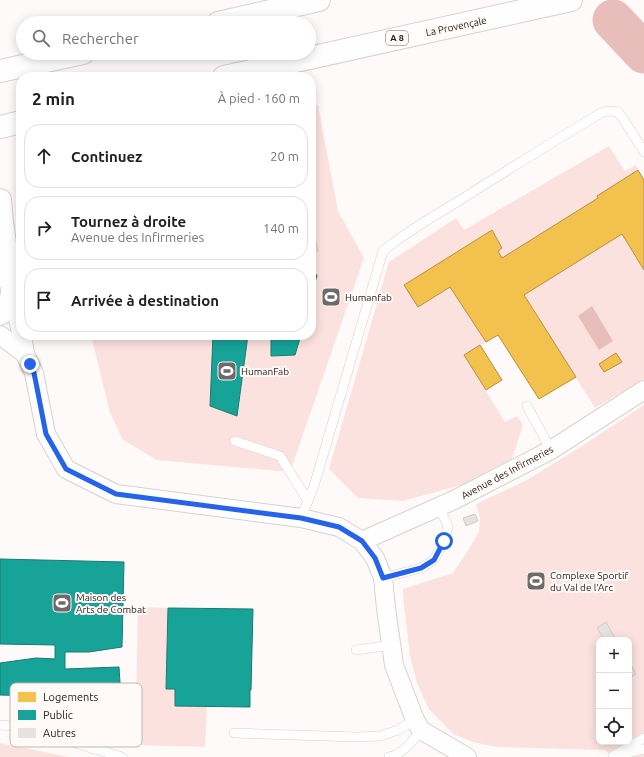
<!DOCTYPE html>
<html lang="fr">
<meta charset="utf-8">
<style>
body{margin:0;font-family:Ubuntu,sans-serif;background:#f2f2f2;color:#202124}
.controls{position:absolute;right:12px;bottom:12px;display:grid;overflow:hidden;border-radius:8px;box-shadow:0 2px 10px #0003}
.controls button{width:36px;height:36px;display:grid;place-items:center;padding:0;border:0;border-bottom:1px solid #e0e0e0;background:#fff;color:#202124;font:20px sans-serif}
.stop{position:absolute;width:12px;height:12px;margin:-9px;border:3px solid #2563eb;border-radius:50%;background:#fff}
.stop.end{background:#2563eb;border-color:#fff;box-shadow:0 1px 4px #0008}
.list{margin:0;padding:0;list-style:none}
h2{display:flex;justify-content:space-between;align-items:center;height:52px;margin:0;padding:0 16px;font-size:17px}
h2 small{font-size:13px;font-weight:400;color:#757577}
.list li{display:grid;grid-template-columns:26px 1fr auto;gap:12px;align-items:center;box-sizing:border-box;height:64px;margin:0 8px 8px;padding:0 8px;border:1px solid #e0e0e0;border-radius:16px}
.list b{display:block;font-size:15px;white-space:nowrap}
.list p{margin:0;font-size:13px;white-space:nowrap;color:#757577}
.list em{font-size:13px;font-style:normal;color:#757577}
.icon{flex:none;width:22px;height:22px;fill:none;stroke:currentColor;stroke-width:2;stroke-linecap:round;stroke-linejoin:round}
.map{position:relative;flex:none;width:644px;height:757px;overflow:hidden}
.search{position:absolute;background:#fff;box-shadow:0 2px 10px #0003;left:16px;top:16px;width:300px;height:44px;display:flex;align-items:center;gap:10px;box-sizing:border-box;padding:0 14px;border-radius:22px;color:#757577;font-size:15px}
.panel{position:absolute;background:#fff;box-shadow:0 2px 10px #0003;left:16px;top:72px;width:300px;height:268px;border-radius:16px}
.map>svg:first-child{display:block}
</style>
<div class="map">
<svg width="644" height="757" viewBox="0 0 644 757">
<rect width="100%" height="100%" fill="#fefaf9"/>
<g fill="#fce2df" fill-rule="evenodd">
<path d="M318,105l20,106 26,47 -74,214 -133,-12 -34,-20 -13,-27 -19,-78h220v-228z"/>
<path d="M609,146l16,25 11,-6 2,5 -41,26 1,2 -96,60 -4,-7 4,-4 -11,-17 -87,55 14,22 32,-20 36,55 -22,13 41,67 12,-6 6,9 -11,34 -47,25 -62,17 -45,-3 -29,-29 60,-207 67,-44 8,12z"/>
<path d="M622,234l22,36v109l-49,29 -71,-113z"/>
<path d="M644,405v352h-30l-9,-7 -109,-3 -23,-5 -20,-8 -24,-25 -12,-26 -7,-27 -6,-51 -1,-16 50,-16 12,-18 14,-23 1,-14 -4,-14 51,-24 55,-34zM599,640h30v102h-30z"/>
<path d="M138,607l30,1 -2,81h9v17l32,1 -2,40 -70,-2z"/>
<path d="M0,743l69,14h-69z"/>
</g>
<path fill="#e8beba" d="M592,306l21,35 -14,9 -21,-34z"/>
<g fill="#f2c14e" stroke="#b3903f">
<path d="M638,170l6,10v90l-22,-36 -98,61 52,82 -37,22 -41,-64 -12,7 -36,-55 -32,20 -14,-22 88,-55 10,18 -4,3 4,7 96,-60 -1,-2z"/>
<path d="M480,345l22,35 -16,10 -22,-35z"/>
<path d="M616,353l6,9 -18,10 -5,-8z"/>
</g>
<g fill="#17a398" stroke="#1a7a73">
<path d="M311,274l6,1 -6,22z"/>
<path d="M213,335h35l-11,81 -27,-10z"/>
<path d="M271,335h30l-6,20 -24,1z"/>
<path d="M0,559l124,3 -2,85 -33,5h-24v17l54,-2 2,31 -121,-3v-32l36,-5 19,1v-14l-55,-1z"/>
<path d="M168,608l85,1 -2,81h-1v17l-75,-1v-17h-9z"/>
</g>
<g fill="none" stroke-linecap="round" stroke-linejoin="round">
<path stroke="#e8beba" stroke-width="41" d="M613,20l31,33"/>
</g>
<g fill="#e7e2e1" stroke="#cfcac9">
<path d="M311,221l7,30 -7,1z"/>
<path d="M475,514l3,7 -12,5 -3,-8z"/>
<path d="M606,622l10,18h-12l-7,-12z"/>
<path d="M629,661l7,13 -7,4z"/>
</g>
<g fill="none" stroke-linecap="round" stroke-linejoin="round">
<defs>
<g id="lane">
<path d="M527,406l24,44"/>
<path d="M235,441l45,15 28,45"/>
<path d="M301,518l13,-32 69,-235c25,-21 55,-37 82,-54 46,-29 92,-58 138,-85l8,-1 7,1 6,8 20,32"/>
<path d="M383,578l38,-10 13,-8 10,-19 4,-15 -9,-19"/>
<path d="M356,650l35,-5"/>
<path d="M0,725l22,2 100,30"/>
<path d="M22,727l11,-15 56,18 4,19"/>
<path d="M234,733l124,4 22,-1 18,-6 17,-10"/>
<path d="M623,754l21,-5"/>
<path d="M613,756l31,-18"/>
<path d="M389,757c14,-3 24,-16 32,-27"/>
</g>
<g id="street">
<path d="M12,294l9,38"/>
<path d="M0,335l25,19"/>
<path d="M22,335l3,19 9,19 3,15 9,46 20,35 50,25 185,24 38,9 23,14 13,17 8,20 3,30 8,57 21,55 6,10 46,27"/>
<path d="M362,541l92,-41 97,-50 93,-60"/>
</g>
<g id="secondary">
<path d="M0,200l2,22 8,58"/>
<path d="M0,314c15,-12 16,-32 2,-45"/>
</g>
<g id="highway">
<path d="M218,23l101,-23"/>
<path d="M0,71l83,-18"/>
<path d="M224,77l347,-77"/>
<path d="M0,127l21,-5"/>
</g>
</defs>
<use href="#lane" stroke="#d6d2d1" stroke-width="10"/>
<use href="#street" stroke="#d6d2d1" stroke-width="20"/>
<use href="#secondary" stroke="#d6d2d1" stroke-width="24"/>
<use href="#highway" stroke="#d6d2d1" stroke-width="24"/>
<use href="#lane" stroke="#fffefe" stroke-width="9"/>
<use href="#street" stroke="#fffefe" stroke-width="18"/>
<use href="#secondary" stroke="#fffefe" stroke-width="22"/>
<use href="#highway" stroke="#fffefe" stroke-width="22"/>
</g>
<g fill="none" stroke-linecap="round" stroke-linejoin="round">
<path stroke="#2563eb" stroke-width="5" d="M30,364l4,9 3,15 9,46 20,35 50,25 185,24 38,9 23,14 13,17 8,20 38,-10 13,-8 10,-19"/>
</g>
<defs>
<symbol id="stadium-square" viewBox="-11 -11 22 22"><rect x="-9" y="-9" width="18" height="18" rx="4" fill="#6e6a69" stroke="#fff9f8"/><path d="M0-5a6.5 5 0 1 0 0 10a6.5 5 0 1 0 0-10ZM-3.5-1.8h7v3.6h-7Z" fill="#fff"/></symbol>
</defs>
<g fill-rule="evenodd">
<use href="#stadium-square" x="320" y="286" width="22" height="22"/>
<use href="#stadium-square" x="216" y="360" width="22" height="22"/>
<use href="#stadium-square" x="525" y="570" width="22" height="22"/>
<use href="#stadium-square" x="51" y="592" width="22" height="22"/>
</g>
<g text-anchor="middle" stroke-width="4" stroke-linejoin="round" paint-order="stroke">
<rect fill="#fff9f8" stroke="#645e5e" stroke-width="1" x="386" y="31" width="22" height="14" rx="3"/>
<g font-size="9" font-weight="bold" fill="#211c1c">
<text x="397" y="41">A 8</text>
</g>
<g font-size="10" fill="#211c1c" stroke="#fff9f8">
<text transform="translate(456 26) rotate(-12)" y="4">La Provençale</text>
<text transform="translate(507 472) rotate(-28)" y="4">Avenue des Infirmeries</text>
</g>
<g font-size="10" fill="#211c1c" stroke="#fff9f8" text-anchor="start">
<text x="345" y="301">Humanfab</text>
<text x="241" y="375">HumanFab</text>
<text x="550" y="579">Complexe Sportif<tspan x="550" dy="12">du Val de l'Arc</tspan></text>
<text x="76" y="601">Maison des<tspan x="76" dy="12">Arts de Combat</tspan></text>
</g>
</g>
<rect x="10" y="683" width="132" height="64" rx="6" fill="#fff9f8" stroke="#bcb7b6" stroke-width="1"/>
<rect x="18" y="692" width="18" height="10" fill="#f2c14e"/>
<rect x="18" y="710" width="18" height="10" fill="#17a398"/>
<rect x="18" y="728" width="18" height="10" fill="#e7e2e1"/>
<g font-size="11" fill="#211c1c">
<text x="43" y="701">Logements</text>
<text x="43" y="719">Public</text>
<text x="43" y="737">Autres</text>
</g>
</svg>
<div class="controls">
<button>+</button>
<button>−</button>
<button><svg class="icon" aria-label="locate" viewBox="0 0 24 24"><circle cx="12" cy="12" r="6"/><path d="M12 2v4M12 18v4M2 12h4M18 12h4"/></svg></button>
</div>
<div class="stop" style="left:444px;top:541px"></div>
<div class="stop end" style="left:30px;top:364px"></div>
<div class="search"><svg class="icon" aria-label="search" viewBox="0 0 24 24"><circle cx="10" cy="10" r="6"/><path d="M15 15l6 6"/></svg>Rechercher</div>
<section class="panel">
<h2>2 min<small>À pied · 160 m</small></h2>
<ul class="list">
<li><svg class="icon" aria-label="ahead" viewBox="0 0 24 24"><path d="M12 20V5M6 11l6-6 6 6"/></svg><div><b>Continuez</b></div><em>20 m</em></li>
<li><svg class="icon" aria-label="right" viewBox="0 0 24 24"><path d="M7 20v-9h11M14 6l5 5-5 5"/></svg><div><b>Tournez à droite</b><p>Avenue des Infirmeries</p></div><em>140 m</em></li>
<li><svg class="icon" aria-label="arrive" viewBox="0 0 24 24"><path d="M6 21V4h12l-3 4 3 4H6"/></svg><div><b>Arrivée à destination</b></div></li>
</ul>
</section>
</div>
